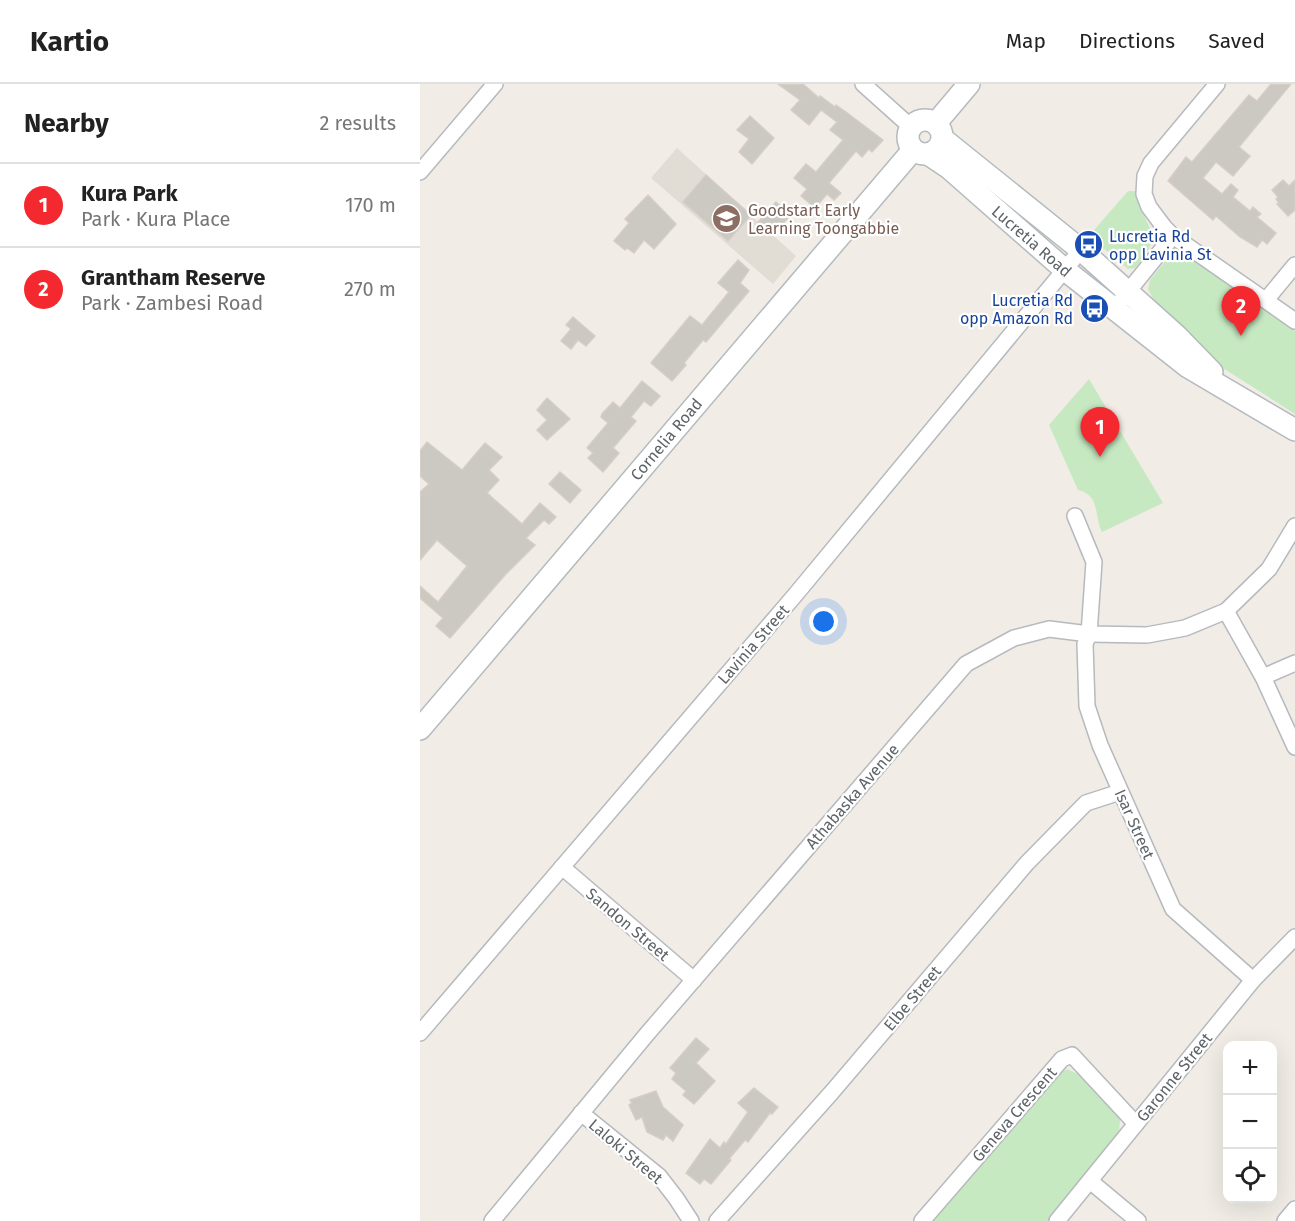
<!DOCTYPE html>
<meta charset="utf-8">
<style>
body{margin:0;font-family:"Fira Sans",sans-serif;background:#f2f2f2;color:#222}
.controls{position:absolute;right:18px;bottom:18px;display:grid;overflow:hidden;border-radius:12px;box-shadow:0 6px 24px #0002}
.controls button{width:54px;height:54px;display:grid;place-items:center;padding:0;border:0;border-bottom:2px solid #e0e0e0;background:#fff;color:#222;font:30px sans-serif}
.you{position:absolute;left:404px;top:538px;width:21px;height:21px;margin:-15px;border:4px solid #fff;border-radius:50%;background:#1a73e8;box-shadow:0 0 0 9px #1a73e833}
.badge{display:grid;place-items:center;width:39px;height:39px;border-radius:50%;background:#f3292f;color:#fff;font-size:20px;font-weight:700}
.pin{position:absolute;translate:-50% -50px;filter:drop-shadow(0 2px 3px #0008)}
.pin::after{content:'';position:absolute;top:32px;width:21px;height:18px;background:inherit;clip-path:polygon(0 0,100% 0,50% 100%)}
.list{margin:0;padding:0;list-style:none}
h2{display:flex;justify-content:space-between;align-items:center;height:78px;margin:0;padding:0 24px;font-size:26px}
h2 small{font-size:20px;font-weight:400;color:#767676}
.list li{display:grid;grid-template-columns:39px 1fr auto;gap:18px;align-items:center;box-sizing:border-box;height:84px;padding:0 24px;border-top:2px solid #e0e0e0}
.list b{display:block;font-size:22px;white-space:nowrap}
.list p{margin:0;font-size:20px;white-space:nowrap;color:#767676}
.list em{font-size:20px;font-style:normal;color:#767676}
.icon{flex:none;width:33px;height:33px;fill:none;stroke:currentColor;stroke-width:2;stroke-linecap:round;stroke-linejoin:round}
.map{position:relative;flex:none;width:875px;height:1137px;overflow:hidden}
header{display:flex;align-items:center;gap:36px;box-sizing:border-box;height:84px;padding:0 30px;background:#fff;border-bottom:2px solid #e0e0e0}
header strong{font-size:28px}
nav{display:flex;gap:33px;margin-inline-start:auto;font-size:21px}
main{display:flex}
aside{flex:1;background:#fff}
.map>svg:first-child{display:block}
</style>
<header>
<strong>Kartio</strong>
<nav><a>Map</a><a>Directions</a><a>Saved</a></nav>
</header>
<main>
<aside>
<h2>Nearby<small>2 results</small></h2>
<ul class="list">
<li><span class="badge">1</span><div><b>Kura Park</b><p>Park · Kura Place</p></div><em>170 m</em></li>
<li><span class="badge">2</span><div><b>Grantham Reserve</b><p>Park · Zambesi Road</p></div><em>270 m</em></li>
</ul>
</aside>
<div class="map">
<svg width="875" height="1137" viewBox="0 0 875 1137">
<rect width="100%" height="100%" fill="#f1ede6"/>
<path fill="#e1dcd4" d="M257,64l119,108 -23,28 -122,-106z"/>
<g fill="#c6e9c1">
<path d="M708,107h8c6,39 33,38 -1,77l-7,1 -39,-33z"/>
<path d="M752,169l15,2 14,8 94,68v83l-77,-49 -60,-57 -10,-19 2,-9z"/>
<path d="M669,295l74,124 -61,29c-8,-17 -2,-37 -24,-42l-29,-65z"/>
<path d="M647,985l13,6 38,41 2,4 -1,14 -71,87h-118l129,-147z"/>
</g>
<g fill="#ccc8c2" stroke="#d6cec4" stroke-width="1.5">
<path d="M358,0h25l16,14 1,-2 15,11 1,-2 10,7 37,28 -11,12 -3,-3 -7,8 -6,-6 -27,32 12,10 -7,7 -7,-6 -12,14 -14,-12 6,-7 -13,-11 12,-14 10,8 27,-32 -13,-10 7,-8 -16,-12 -12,15 -18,-15 9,-10z"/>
<path d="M851,0h20l-52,63 11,9 -17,20 -17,-14 -13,16 19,16 9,-10 7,6 -5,7 17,14 3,-4 8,7 -4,3 19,16 -9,11 -5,-4 -5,7 -17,-10 -24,-21 -3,4 -45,-39 18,-24 6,5 57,-67 8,6z"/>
<path d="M330,32l24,22 -22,26 -13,-12 10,-13 -12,-9z"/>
<path d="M286,91l45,40 -23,26 -45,-39z"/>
<path d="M863,96l6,6 6,-6v30l-7,6 -11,-12 2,-1 -3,-4 2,-2 -6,-7z"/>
<path d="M228,111l28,29 -22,25 -10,-9 -10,13 -7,-5 -2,2 -11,-9 15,-18 -4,-4z"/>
<path d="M356,118l15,13 -19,20 -14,-13z"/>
<path d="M318,176l11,10 -9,13 9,8 -43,51 -3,-2 -19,23 2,2 -14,16 -21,-18 39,-47 12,9 27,-33 -11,-9z"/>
<path d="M153,233l22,19 -9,10 -8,-6 -7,9 -10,-8 10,-12 -5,-4z"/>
<path d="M222,297l18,15 -9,10 -7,-5 -13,16 5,4 -23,27 6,5 -16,19 -15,-14 5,-5 -6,-5 21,-25 -7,-6 1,-3 11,-12 7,6z"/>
<path d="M127,314l23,21 -23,21 -10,-10 10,-10 -10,-10z"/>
<path d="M7,358l35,28 23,-27 17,14 -13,13 10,10 -12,13 35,31 18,-21 16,14 -7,7 -5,-4 -18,18 9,7 -30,30 -55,63 -14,-12 7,-8 -23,-20v-12l18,16 29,-36 -30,-26 -17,20v-68l9,-8 -9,-8v-25z"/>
<path d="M140,388l21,18 -11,13 -21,-19z"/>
<path d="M276,954l13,11 -13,14 19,18 -21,23 -11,-9 3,-4 -14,-12 4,-6 -6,-5z"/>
<path d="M334,1004l24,19 -6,7 -2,-1 -22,29 -3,-2 -16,19 2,1 -20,24 -7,-5 -4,5 -14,-11 24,-34 10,9 4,-6 2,2 22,-32 -10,-9z"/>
<path d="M236,1007l7,16 20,18 -10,16 -7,-6 -3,5 -16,-8 -5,-15 -6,3 -7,-15 3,-2 -2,-3z"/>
</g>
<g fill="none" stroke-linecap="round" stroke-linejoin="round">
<defs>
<g id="street">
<path d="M443,0l48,43"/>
<path d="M797,0l-66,79 -6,13 -1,18 5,13 15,20 9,9 122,85"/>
<path d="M0,88l75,-88"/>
<path d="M702,215l51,-63"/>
<path d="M846,216l29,-35"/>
<path d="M655,432l19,46 -5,72 -4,10 2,62 13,39 73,164 80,71"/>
<path d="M806,527l37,66 32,70"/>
<path d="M843,593l32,-14"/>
<path d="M142,783l132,113"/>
<path d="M0,949l376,-439 285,-344"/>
<path d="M161,1029l78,63 17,22 15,23"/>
<path d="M670,1097l48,40"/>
<path d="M72,1137l155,-187 319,-370 48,-26 35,-9 40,5 58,1 38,-7 41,-17 43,-42 26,-43"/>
<path d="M297,1137l115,-129 195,-229 59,-60 34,-11"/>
<path d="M502,1137l140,-162 10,-4 64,69"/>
<path d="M637,1137l196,-241 42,-43"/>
<path d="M865,1137l10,-12"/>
</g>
<g id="secondary">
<circle cx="505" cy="53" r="17"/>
<path d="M516,39l33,-39"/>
<path d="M523,55l138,111 96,86 35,36"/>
<path d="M508,70l21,14 116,102 123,97 107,63"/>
<path d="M0,645l493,-579"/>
</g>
</defs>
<use href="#street" stroke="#b6b9bd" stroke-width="18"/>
<use href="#secondary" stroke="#b4babe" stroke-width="24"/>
<use href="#street" stroke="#fff" stroke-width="15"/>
<use href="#secondary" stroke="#fff" stroke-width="21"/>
</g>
<defs>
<symbol id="school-disc" viewBox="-11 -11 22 22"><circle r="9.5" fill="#8d6e63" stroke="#fff"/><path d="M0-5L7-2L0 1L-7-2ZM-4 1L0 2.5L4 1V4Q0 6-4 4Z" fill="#fff"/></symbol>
<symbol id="bus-disc" viewBox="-11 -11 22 22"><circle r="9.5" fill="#1a4fb4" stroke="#fff"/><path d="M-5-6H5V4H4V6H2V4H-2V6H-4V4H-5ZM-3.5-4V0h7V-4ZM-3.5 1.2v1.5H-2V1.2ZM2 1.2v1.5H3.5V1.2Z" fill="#fff"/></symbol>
</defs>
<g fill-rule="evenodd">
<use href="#school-disc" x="290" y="118" width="33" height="33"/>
<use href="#bus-disc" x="652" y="144" width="33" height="33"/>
<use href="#bus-disc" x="658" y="208" width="33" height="33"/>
</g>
<g text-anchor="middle" stroke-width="4.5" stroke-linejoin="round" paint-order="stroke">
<g font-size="16" fill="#785e54" stroke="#fff" text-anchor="start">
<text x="328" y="132">Goodstart Early<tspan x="328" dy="18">Learning Toongabbie</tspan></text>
</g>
<g font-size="16" fill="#164399" stroke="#fff" text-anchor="start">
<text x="689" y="158">Lucretia Rd<tspan x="689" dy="18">opp Lavinia St</tspan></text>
<text x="653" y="222" text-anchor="end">Lucretia Rd<tspan x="653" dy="18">opp Amazon Rd</tspan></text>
</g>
<g font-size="16" fill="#5d6367" stroke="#fff">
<text transform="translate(612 157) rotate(41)" y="6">Lucretia Road</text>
<text transform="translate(246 355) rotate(-50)" y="6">Cornelia Road</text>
<text transform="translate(333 560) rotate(-49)" y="6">Lavinia Street</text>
<text transform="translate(432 712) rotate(-49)" y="6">Athabaska Avenue</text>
<text transform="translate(715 740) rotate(66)" y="6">Isar Street</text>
<text transform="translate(208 840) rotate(40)" y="6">Sandon Street</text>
<text transform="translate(492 914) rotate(-50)" y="6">Elbe Street</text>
<text transform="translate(754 993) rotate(-51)" y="6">Garonne Street</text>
<text transform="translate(594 1030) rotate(-49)" y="6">Geneva Crescent</text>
<text transform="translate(206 1067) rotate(40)" y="6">Laloki Street</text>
</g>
</g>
</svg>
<div class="controls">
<button>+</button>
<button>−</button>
<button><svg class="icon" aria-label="locate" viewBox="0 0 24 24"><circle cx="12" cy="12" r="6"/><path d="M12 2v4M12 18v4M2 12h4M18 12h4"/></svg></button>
</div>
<div class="you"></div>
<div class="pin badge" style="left:680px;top:373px">1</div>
<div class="pin badge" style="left:821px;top:252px">2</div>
</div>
</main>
